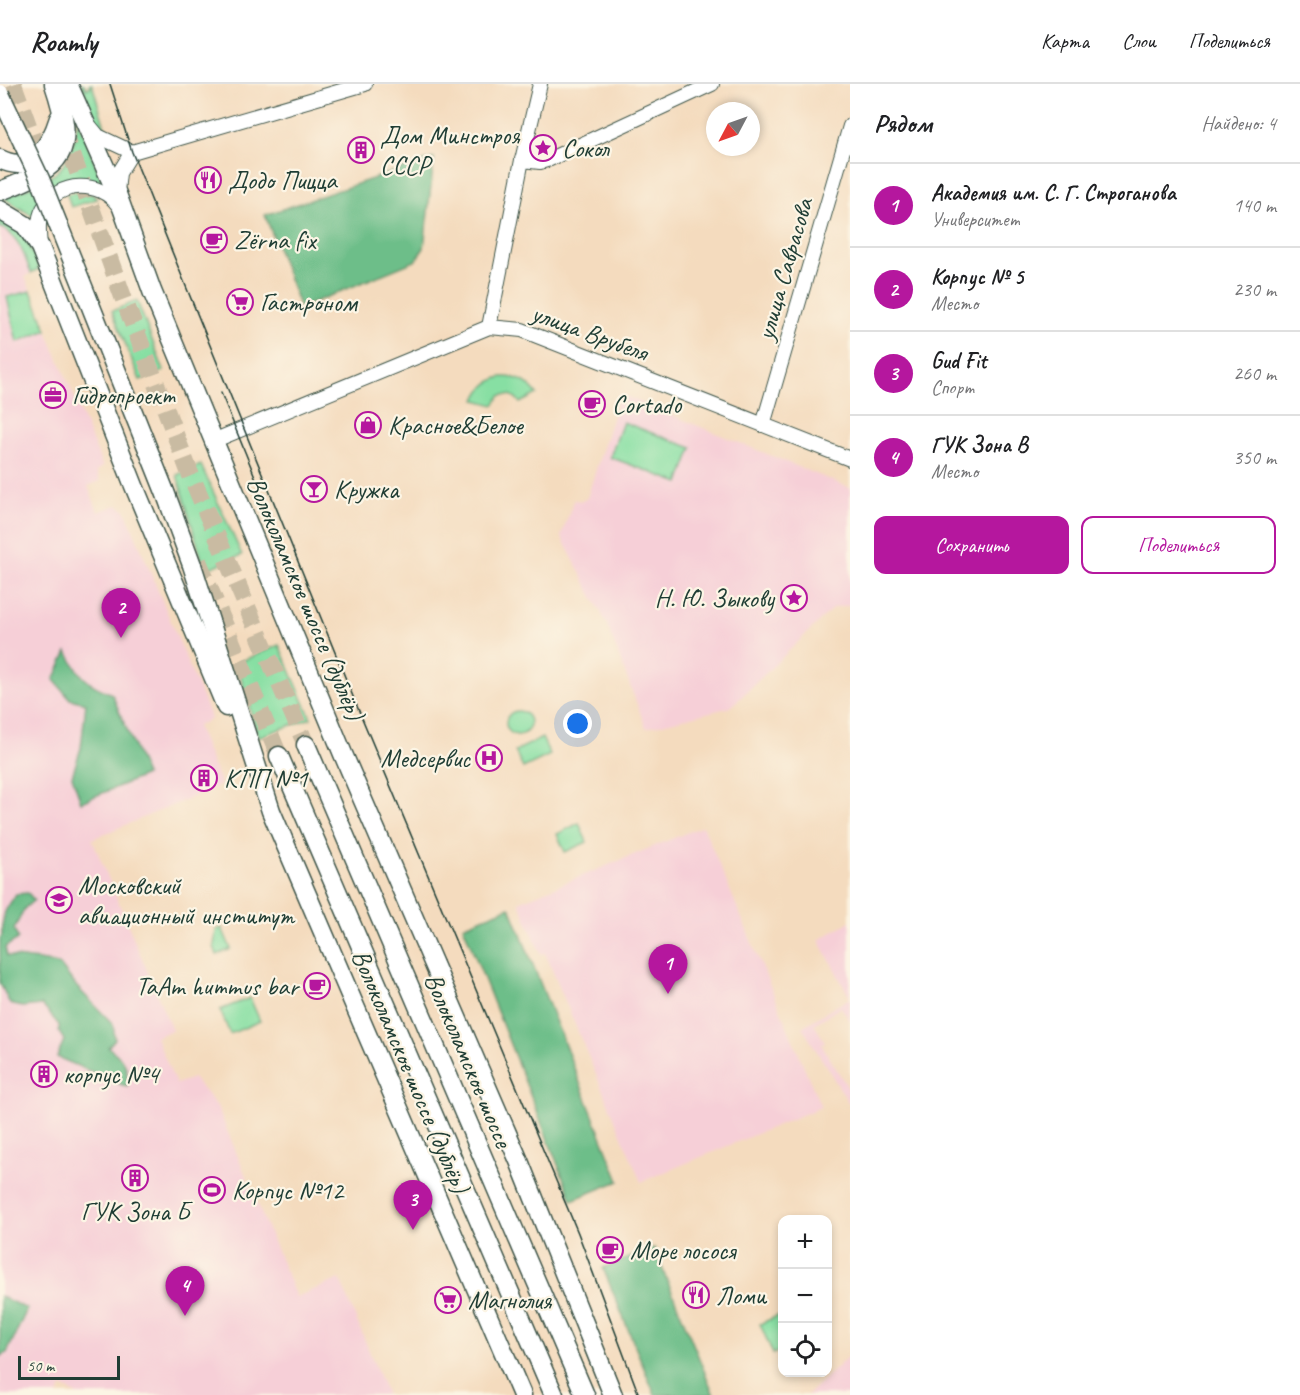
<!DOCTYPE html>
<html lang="ru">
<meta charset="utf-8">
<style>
body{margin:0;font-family:Caveat,sans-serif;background:#f2f2f2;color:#202124}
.controls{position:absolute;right:18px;bottom:18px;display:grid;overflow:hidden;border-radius:12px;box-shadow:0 3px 9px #0003}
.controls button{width:54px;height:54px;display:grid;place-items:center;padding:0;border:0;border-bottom:2px solid #e0e0e0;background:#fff;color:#202124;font:30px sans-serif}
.compass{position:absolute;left:706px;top:18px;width:54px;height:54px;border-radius:50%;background:#fff;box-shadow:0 3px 9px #0003;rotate:229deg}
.scale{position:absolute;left:18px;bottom:15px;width:102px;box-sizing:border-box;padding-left:6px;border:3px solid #1f3d34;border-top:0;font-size:16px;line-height:21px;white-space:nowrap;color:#1f3d34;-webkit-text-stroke:4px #fcf5e5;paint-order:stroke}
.you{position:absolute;left:578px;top:640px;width:21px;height:21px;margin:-15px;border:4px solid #fff;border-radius:50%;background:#1a73e8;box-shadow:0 0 0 9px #1a73e833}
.badge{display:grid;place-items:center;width:39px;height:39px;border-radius:50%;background:#b5179e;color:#fff;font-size:20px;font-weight:700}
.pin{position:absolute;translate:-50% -50px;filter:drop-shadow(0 2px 3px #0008)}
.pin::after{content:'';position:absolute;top:32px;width:21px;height:18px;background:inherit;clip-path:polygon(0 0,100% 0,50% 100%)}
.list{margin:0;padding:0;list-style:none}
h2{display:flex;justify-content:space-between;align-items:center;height:78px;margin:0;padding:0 24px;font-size:26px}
h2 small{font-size:20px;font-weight:400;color:#757577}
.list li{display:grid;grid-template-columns:39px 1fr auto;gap:18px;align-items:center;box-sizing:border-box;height:84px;padding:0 24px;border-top:2px solid #e0e0e0}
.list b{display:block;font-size:22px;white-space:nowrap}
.list p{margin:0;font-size:20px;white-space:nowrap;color:#757577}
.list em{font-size:20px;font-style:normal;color:#757577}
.actions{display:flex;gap:12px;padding:18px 24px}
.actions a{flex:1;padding:14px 0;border:2px solid #b5179e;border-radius:12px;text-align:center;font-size:21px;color:#b5179e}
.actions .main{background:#b5179e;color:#fff}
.icon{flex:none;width:33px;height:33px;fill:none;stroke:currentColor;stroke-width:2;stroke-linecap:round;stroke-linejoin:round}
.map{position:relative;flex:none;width:850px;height:1311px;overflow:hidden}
header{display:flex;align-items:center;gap:36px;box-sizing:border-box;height:84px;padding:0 30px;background:#fff;border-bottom:2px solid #e0e0e0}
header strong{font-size:28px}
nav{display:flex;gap:33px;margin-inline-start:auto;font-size:21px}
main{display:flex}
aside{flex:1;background:#fff}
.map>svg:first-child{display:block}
</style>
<header>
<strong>Roamly</strong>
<nav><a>Карта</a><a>Слои</a><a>Поделиться</a></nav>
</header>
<main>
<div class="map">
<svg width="850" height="1311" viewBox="0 0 850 1311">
<rect width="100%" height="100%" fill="#fcf5e5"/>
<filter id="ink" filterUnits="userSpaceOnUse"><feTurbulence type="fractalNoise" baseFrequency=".0167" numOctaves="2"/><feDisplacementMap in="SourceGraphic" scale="12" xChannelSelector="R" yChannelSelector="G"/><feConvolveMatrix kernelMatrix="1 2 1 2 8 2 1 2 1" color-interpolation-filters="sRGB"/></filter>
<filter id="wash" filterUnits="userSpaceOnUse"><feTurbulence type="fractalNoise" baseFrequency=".008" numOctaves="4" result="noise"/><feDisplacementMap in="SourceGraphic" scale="24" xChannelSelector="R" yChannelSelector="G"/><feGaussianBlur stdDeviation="1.35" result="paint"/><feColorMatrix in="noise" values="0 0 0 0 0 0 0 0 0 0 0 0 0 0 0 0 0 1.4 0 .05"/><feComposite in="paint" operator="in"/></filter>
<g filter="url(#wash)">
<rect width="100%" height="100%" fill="#f4dbbe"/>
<g fill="#f6cfd7">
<path d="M0,143l9,5 11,13 11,28 -6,4 78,190 -7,4 4,10 -12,5 10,26 19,-7 8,5 86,209 -14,7 24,59 -129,54 80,191 -16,7 20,47 17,-6 24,28 79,191 44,-18 47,116h-309l-16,-8 -4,8h-58z"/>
<path d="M620,310l230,94v117l-17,3 -102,99 -85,21 -40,-106 -45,-86 13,-36 8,1 5,-3z"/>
<path d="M703,742l118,281 -180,75 -96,-229 -4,1 -22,-52z"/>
<path d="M850,837v100l-9,-14 -27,17 11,18 -4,2 29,47v14l-48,-78 48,-29 -31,-58z"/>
<path d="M850,1271v40h-43z"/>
</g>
<g fill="#87dfa3" stroke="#538e6c" stroke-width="1.5">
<path d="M81,0h3l2,5 4,-2 -1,-3h3l15,50 -11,-13z"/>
<path d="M78,35l24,63c-33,-8 -63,-2 -68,35l-30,-19c48,-21 67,-21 74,-79z"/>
<path d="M79,107l14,4 4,4 -26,8 -4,-13z"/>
<path d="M0,133c25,14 29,26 39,52l-8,4c-7,-18 -12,-38 -31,-46z"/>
<path d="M31,207l16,39 -30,12 -10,-45z"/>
<path d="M137,217l27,70 -24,9 -28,-69z"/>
<path d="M502,293c15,-1 26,4 35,17l-17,9c-5,-8 -11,-10 -20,-7l-6,9 -18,-5c5,-13 13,-20 26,-23z"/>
<path d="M623,338l69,26 -13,35 -69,-26z"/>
<path d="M201,381l41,90 -37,15 -28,-95z"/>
<path d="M279,561l32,73 -53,19 -21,-74z"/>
<circle cx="518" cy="639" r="12"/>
<path d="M542,654l8,17 -27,13 -8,-17z"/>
<path d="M579,739l8,19 -22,10 -8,-18z"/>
<path d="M222,844l9,21 -14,6 -3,-9 2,-16z"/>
<path d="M250,914l10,23 -30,13 -10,-24z"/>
<path d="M782,1230v36l-9,4 -13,-30z"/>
</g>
<g fill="#6dbe89" stroke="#467e5e" stroke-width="1.5">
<path d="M434,74l-10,90 -9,13 -115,47 -35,-93z"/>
<path d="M67,568c14,25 18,31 45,42l34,81 -65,27 -9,-26 9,-28 5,-45 -16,-4 -16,-19z"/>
<path d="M28,809l6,7 -9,8 -11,21 4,10 -13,8 2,9 39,5 14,4 17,22 36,37 2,15 -7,8c17,13 21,19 19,40l-70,-30 7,-17 -5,-8v-7l-17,-20 -20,2 -12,-3 -10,-21v-44l2,-4v-9l3,-15 11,-17z"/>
<path d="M510,823l109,274 -47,19 -109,-274z"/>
<path d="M654,1164l60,147h-59l-52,-127z"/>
<path d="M0,1212l27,13 -20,44 -7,4z"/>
</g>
</g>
<g filter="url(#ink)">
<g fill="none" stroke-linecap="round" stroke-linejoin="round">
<g stroke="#c9bba2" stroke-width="18" stroke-dasharray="18 9" stroke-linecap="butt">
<path d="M13,0l30,83"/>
<path d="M63,46l60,167 66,174 117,274"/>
<path d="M198,477l81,195"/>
</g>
<defs>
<g id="minor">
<path d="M89,41l9,11 34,16"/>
<path d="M522,76l18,2 10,-3 162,-75"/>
<path d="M117,108l2,-19 13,-21 233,-68"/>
<path d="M40,162c-1,-12 -3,-26 3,-37 15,-29 57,-29 75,-4"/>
<path d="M489,243l33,-167 18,-76"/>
<path d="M763,341l87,-299"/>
<path d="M213,357l276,-114 33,3 328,129"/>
</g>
<g id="major">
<path d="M68,0l49,110 35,97 191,463 176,407 94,234"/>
<path d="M0,75c33,17 51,-15 59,-41"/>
<path d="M0,107c64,-24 77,-39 54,-107"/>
<path d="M0,126l25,15 15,22 94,239 92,221"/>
<path d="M192,481l79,246 251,584"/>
<path d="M306,661l279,650"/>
<path d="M279,672l275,639"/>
</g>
</defs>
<use href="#minor" stroke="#3f5549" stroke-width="16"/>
<use href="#major" stroke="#3f5549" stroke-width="21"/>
<use href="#minor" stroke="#fff" stroke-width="14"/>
<use href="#major" stroke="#fff" stroke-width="18"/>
<g stroke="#1f3d34" stroke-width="1.5">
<path d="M110,0l22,68 51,127 171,420 224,534 61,162"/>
<path d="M221,309l35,86"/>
</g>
<defs>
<path id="major-bridge" d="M0,10l40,85 125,313 27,73"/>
</defs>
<use href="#major-bridge" stroke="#3f5549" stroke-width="21" stroke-linecap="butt"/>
<use href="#major-bridge" stroke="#fff" stroke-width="18"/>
</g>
</g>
<defs>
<symbol id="sight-ring" viewBox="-11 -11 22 22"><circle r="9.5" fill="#fcf5e5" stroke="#b5179e" stroke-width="1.5"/><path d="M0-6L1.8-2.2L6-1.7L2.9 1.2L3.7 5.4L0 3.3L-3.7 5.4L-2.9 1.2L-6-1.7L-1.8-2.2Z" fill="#b5179e"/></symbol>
<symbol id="building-ring" viewBox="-11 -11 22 22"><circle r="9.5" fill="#fcf5e5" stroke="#b5179e" stroke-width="1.5"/><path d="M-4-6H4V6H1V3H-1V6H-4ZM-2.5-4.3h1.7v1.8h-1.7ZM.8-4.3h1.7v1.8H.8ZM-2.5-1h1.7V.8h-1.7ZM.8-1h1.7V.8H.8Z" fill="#b5179e"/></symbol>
<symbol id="restaurant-ring" viewBox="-11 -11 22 22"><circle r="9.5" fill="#fcf5e5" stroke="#b5179e" stroke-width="1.5"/><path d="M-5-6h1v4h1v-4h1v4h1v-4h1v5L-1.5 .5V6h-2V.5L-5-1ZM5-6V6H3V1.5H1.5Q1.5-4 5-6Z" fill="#b5179e"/></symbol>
<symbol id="cafe-ring" viewBox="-11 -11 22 22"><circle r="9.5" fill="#fcf5e5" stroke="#b5179e" stroke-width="1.5"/><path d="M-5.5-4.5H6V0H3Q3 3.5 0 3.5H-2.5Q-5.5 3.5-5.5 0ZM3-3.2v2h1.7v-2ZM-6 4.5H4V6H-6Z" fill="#b5179e"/></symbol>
<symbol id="supermarket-ring" viewBox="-11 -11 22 22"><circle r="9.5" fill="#fcf5e5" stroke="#b5179e" stroke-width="1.5"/><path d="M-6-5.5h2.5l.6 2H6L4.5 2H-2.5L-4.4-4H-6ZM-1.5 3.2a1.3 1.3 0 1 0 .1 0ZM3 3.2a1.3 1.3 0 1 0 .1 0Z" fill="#b5179e"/></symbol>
<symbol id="office-ring" viewBox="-11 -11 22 22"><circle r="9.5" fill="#fcf5e5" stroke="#b5179e" stroke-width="1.5"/><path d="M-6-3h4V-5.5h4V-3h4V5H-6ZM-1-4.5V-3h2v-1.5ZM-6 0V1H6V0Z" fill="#b5179e"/></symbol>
<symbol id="shop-ring" viewBox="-11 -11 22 22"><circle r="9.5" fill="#fcf5e5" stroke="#b5179e" stroke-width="1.5"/><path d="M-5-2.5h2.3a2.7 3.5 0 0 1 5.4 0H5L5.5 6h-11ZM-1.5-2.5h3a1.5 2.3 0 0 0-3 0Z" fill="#b5179e"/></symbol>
<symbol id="bar-ring" viewBox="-11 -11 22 22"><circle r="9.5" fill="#fcf5e5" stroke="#b5179e" stroke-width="1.5"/><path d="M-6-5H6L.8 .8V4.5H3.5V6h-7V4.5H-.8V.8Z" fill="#b5179e"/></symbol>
<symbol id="hospital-ring" viewBox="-11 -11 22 22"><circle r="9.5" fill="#fcf5e5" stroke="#b5179e" stroke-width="1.5"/><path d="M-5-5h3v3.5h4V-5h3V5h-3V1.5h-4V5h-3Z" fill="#b5179e"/></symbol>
<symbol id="university-ring" viewBox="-11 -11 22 22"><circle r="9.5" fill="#fcf5e5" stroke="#b5179e" stroke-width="1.5"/><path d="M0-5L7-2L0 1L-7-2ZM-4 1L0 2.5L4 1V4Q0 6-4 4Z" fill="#b5179e"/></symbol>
<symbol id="stadium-ring" viewBox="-11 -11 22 22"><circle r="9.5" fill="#fcf5e5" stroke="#b5179e" stroke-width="1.5"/><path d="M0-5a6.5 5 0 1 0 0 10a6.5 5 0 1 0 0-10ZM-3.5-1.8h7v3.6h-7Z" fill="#b5179e"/></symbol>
</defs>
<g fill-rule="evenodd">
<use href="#sight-ring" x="528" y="49" width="30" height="30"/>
<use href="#building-ring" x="346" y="51" width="30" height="30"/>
<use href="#restaurant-ring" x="193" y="81" width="30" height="30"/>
<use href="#cafe-ring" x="199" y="141" width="30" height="30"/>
<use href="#supermarket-ring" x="225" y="203" width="30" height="30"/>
<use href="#office-ring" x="38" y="296" width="30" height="30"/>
<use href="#cafe-ring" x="577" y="305" width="30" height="30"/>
<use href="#shop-ring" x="353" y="326" width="30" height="30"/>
<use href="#bar-ring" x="299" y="390" width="30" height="30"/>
<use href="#sight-ring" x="779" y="499" width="30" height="30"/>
<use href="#hospital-ring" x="474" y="659" width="30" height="30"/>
<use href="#building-ring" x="189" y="679" width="30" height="30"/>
<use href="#university-ring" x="44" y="801" width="30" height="30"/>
<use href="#cafe-ring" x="302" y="887" width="30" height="30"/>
<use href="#building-ring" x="29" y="975" width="30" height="30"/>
<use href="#building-ring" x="120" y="1079" width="30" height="30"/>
<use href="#stadium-ring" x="197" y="1091" width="30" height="30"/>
<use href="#cafe-ring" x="595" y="1151" width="30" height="30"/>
<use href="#restaurant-ring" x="681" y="1196" width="30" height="30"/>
<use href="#supermarket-ring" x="433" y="1201" width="30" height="30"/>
</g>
<g text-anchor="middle" stroke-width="4.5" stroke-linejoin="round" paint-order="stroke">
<g font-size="26" fill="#1f3d34" stroke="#fcf5e5" text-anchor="start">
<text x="380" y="60">Дом Минстроя<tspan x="380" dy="30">СССР</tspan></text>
<text x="562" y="73">Сокол</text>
<text x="228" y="105">Додо Пицца</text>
<text x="234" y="165">Zёrna fix</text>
<text x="260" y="227">Гастроном</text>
<text x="72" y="320">Гидропроект</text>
<text x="612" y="329">Cortado</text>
<text x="388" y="350">Красное&amp;Белое</text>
<text x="334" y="414">Кружка</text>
<text x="774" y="523" text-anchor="end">Н. Ю. Зыкову</text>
<text x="470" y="683" text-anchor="end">Медсервис</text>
<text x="224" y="703">КПП №1</text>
<text x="78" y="810">Московский<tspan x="78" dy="30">авиационный институт</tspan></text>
<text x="298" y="911" text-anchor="end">TaAm hummus bar</text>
<text x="63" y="999">корпус №4</text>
<text x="232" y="1115">Корпус №12</text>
<text x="135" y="1136" text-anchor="middle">ГУК Зона Б</text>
<text x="630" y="1175">Море лосося</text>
<text x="716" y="1220">Ломи</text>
<text x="468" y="1225">Магнолия</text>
</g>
<g font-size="26" fill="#1f3d34" stroke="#fcf5e5">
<text transform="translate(784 185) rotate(-74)" y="9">улица Саврасова</text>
<text transform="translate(590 248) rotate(20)" y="9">улица Врубеля</text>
<text transform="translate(306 514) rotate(67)" y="9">Волоколамское шоссе (дублёр)</text>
<text transform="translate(469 976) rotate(67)" y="9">Волоколамское шоссе</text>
<text transform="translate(411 987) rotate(67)" y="9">Волоколамское шоссе (дублёр)</text>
</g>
</g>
</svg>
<div class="controls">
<button>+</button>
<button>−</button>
<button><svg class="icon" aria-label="locate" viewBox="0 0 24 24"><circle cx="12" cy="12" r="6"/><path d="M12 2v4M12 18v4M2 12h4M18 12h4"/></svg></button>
</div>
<svg class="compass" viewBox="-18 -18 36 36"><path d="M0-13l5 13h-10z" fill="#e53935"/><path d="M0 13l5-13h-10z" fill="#757577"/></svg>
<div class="scale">50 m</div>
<div class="you"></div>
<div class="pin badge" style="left:668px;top:910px">1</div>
<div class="pin badge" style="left:121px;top:554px">2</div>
<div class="pin badge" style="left:413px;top:1146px">3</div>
<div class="pin badge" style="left:185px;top:1232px">4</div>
</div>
<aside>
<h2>Рядом<small>Найдено: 4</small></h2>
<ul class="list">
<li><span class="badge">1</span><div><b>Академия им. С. Г. Строганова</b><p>Университет</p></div><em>140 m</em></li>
<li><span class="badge">2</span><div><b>Корпус № 5</b><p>Место</p></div><em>230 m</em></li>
<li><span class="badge">3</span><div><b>Gud Fit</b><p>Спорт</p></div><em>260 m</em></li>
<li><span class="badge">4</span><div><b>ГУК Зона В</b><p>Место</p></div><em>350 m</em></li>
</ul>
<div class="actions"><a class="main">Сохранить</a><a>Поделиться</a></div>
</aside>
</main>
